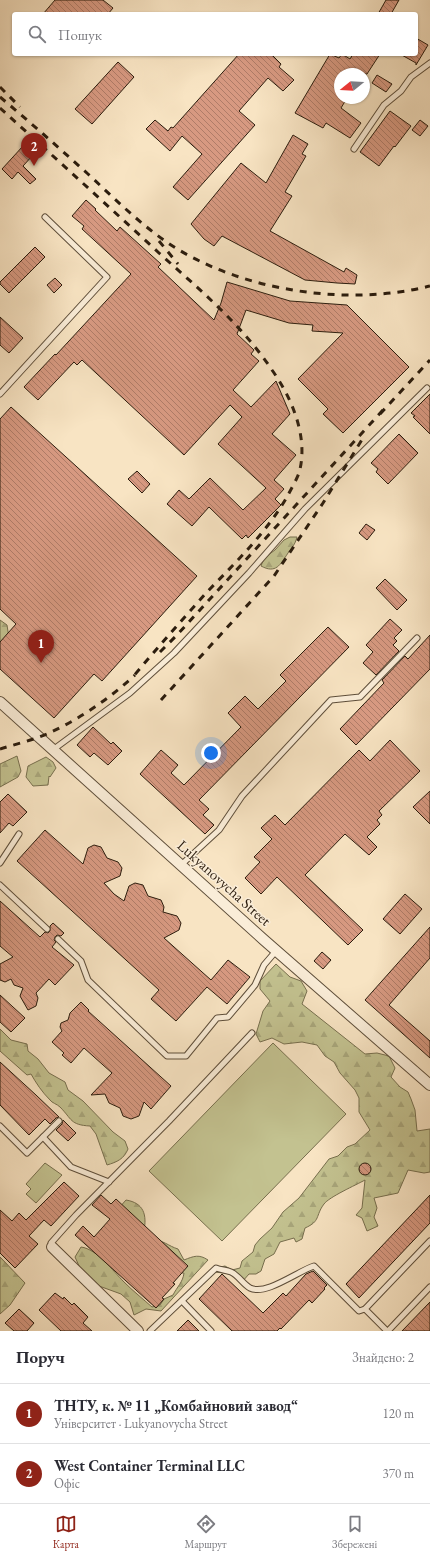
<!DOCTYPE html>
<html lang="uk">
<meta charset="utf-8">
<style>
body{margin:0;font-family:"EB Garamond",serif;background:#f7f7f7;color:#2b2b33}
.compass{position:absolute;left:334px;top:68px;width:36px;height:36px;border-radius:50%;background:#fff;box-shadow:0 1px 3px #0004;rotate:252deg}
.you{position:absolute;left:211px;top:753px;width:14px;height:14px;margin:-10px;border:3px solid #fff;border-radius:50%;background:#1a73e8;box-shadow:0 0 0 6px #1a73e833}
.badge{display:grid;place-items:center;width:26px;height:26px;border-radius:50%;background:#8f2418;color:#fff;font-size:13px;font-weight:700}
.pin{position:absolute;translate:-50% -33px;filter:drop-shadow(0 1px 2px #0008)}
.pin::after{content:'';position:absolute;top:21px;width:14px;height:12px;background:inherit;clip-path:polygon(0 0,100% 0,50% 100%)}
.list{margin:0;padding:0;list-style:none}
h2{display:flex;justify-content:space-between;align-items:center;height:52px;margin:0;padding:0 16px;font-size:17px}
h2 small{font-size:13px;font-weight:400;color:#7c7c81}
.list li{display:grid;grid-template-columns:26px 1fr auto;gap:12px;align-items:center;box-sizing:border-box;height:60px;padding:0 16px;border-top:1px solid #e1e1e2}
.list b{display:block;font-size:15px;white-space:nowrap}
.list p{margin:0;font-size:13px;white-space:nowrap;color:#7c7c81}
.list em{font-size:13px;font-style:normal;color:#7c7c81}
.icon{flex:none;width:22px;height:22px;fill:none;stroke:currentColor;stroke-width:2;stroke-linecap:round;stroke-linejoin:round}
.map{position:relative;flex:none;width:430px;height:1331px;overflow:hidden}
.search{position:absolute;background:#fff;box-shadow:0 1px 3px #0004;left:12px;right:12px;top:12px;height:44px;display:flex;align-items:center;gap:10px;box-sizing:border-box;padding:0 14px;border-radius:4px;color:#7c7c81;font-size:15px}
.sheet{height:172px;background:#fff}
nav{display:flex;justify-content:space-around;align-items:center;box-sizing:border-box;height:56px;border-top:1px solid #e1e1e2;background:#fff;font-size:11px;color:#7c7c81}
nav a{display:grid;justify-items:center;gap:2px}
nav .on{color:#8f2418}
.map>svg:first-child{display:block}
</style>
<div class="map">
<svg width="430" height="1331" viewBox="0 0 430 1331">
<defs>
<pattern id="forest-firs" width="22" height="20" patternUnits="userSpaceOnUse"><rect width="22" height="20" fill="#c3c290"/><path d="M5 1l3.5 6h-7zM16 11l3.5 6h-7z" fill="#a8a67b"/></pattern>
<pattern id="building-back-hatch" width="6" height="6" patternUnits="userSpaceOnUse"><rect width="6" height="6" fill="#d79981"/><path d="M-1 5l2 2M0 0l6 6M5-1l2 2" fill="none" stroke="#af7c68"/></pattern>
</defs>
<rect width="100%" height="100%" fill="#f8e4c3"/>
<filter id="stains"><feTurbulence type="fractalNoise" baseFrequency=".005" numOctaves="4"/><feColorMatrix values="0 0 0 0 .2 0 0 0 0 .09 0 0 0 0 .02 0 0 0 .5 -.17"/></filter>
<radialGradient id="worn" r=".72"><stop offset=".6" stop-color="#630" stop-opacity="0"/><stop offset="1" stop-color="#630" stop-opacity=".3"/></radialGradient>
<g fill="#c3c290" stroke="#776f4e">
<path d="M273,1043l73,71 -124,127 -73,-70z"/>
<path d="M45,1163l17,12 -26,28 -10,-9 5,-5 -5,-5z"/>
</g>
<g fill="url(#forest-firs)" stroke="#776f4e">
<path d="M290,537h7c-2,8 -5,10 -9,16 -8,12 -12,21 -27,13l3,-8 11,-8 9,-10z"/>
<path d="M0,620l7,5 2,13 -9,6z"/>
<path d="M17,756l4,15 -3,6 -18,10v-23z"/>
<path d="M46,757l7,5 3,6 -6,9 -1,-1 -1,9 -15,1 -7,-9 2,-11z"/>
<path d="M276,964l14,13 11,4 6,10 -5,13 63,50 12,-1 12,3 6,12 -4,9 9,10 8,5 3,7 4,11 2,21 13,-2v43l-6,1 -16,-3 -10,23 -24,5 3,10 -3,9 4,9 -11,5 -5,-13 -6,-3 6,-7 3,-28c-9,5 -36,17 -41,24 -9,12 -3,17 -19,24l-3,11 -6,3 -2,-4 -14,4 -6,12 -9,5 -4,12 -5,3h-7l-7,8 -8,-8 -20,-2 2,-4 9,-2 7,4 8,-2 2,-7 11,-9 2,-7 5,-6 12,-11 11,-16 16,-14 30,-39 9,-3 9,-9 8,-3 15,-14 -11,-18v-14l-4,-8 -15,-17 -6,-11 -9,-6 -8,-11 -15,-3 -18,2 -12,-6 -12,4 -4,-8 7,-23 7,-10 -10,-12v-8z"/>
<path d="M0,1029l11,11 16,4 1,7 10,8 11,14 16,9 3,8 15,11 30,31 12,9 3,8c-4,10 -11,13 -21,16l-11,-31 -6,-8c-20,-1 -18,-7 -30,-19 -3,-3 -8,-4 -10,-7 -8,-8 -14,-17 -19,-26l-4,1 -27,-24z"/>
<path d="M126,1200c18,3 21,15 18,31l-26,-22z"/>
<path d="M152,1240c12,0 16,6 26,9l6,11c10,-4 15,-6 24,0l-47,51 -15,-2 -12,6 -4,-13 -9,-8 -22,-8 -19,-18 -5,-11 6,-10c16,2 32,24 43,35 9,9 19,17 28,25l8,-2 4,-6 9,-4c4,-8 10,-13 11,-22h-6z"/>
<path d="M0,1257l25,26 -15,22 -10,9z"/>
</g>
<g fill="url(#building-back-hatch)" stroke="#2b1c0d">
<path d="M55,0h48l10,8 -5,6h-65z"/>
<path d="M386,0h13l-8,14h-13z"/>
<path d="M416,38l12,7 -12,20v-2l-16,-9h16z"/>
<path d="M239,54h32l10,10 -2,3 15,13 -11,11 -15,-13 -29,33 16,14 -67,75 -15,-13 29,-33 -20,-18 -12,15 -24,-22 9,-9 13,11 3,-4 2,1z"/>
<path d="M330,54l9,4 3,-4 8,5 3,-5h27l-13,20h-27v24h7l-6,10 20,15 -11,15 -24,-15 -3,5 -28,-15z"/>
<path d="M118,62l16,15 -42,47 -17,-15z"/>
<path d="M377,75l15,9 -6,8 -14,-9z"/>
<path d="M390,111l21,15 -16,21 -1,-1 -15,20 -19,-14z"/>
<path d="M420,120l8,6 -8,10 -8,-6z"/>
<path d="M293,135l15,9 -6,10 4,2 -21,36 7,4 -22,35 74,41 2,-4 11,7 -2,9 -18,-1 -32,-3 -83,-44 -8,10 -10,-7 -13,-15 50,-61 25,20z"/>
<path d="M23,146l10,9 -10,11 13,13 -6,5 -12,-12 -6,7 -10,-10z"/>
<path d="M86,200l10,9 -1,1 22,21 3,-4 41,37 -3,3 56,53 7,-17 6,-21 63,19 57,4 62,62 -66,66 -20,-19 5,-5 -30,-30 45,-46 -31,-2 1,-6 -24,-2 -43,-13 -9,24 17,16 -3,4 8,7 -26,29 18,17 25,-26 14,33 -18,20 24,21 -22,25 10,9 -9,10 6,6 -33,33 -2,-3 -4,4 -33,-32 -17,19 -25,-22 12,-14 10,9 21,-21 33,32 23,-22 -48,-44 24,-27 -12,-12 -46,50 -102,-95 -5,5 -3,-3 -36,38 -14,-13 31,-33 1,1 75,-81 -49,-45 2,-3 -12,-10z"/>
<path d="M35,247l10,10 -36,36 -9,-9v-2z"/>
<path d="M55,278l7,7 -8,8 -7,-8z"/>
<path d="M0,317l23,21 -14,15 -9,-8z"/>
<path d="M430,394v40l-17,-17 2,-1 -4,-3z"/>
<path d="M11,407l186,169 -95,105 -8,-7 -40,44 -54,-49v-27l16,-18 -16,-15v-190z"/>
<path d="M399,434l19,19 -30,31 -12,-12 2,-3 -7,-6z"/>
<path d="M137,471l13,13 -8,9 -14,-14z"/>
<path d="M366,524l9,6 -8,10 -8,-7z"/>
<path d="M385,579l22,21 -10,10 -21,-22z"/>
<path d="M390,619l12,11 -8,8 3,3 -4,4 6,6 -23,24 -13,-12 10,-11 -7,-7z"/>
<path d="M328,627l21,20 -150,153 10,9 -6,6 11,10 -9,9 -65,-60 21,-24 17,15 -7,8 13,12 57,-58 -13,-14 17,-17 13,13 28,-28 -6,-6z"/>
<path d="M430,635v34l-74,76 -16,-16 44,-46 -2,-3 23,-24 3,3z"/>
<path d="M93,727l18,17 2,-2 9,9 -14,14 -14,-12 -4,4 -13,-12z"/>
<path d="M390,740l30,31 -41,40 3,4 -5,5 3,4 -13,13 10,10 -8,8 -24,-21 -40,41 58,55 -15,15 -71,-68 -16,17 -16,-16 15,-16 -6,-5 18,-18 -11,-11 14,-13 10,10 74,-75 11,11z"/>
<path d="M430,791v33l-17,-17z"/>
<path d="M8,794l19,18 -14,14 -4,-3 -9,10v-31z"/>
<path d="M45,830l38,34 5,-16 6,-3 7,2 6,11 11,4 4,6 -2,8 -16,7 10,11 10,7 5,-15 6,-3 8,2 5,11 13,4 3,7 -1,5 14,4 4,7 -2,7 -15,8 47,42 17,-20 22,17 -23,27 -20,-17 -31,34 -25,-22 8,-9 -142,-129z"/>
<path d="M405,894l17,15 -22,25 -17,-15z"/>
<path d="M0,901l40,36 5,-5 3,1 2,-2v-5l3,-3 11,10 -3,3 -4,-1 -2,2 -1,3 2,2 -4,5 22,18 -19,20 -6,-6 -13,14 2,5 -2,8 -8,4 -8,-14 3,-8 -9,-3 -3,-6 -6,3 -5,-2v-16l13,-7 -13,-11z"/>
<path d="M430,927v31l-41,47 41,36v17l-65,-58z"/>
<path d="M322,952l9,8 -8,9 -9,-8z"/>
<path d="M0,995l25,23 -14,14 -11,-10z"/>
<path d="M81,1002l8,8 -1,1 83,75 -20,23 -7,-7 -5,14 -8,3 -8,-3 -3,-8 -11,-5 -4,-9 -14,1 21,-22 -28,-25 -13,15 -9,-8 2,-2 -12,-11 10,-11 -2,-4 1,-4 7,-3 2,-7z"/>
<path d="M0,1062l36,33 23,22 -3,1 -6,6 -5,-5 -16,16 -29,-30z"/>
<path d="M63,1120l13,13 -8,8 -12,-11 6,-6z"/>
<circle cx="365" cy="1169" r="6"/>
<path d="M64,1182l15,14 -28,30 -7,-6 -15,16 9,8 -23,24 -15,-15v-43l12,11 7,-8 7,7z"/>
<path d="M101,1195l10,9 5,-5 72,67 -15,17 2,1 -13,14 2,1 -8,9 -81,-73 8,-9 11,11 16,-18 -18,-14z"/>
<path d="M430,1195v28l-71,75 -13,-14z"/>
<path d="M313,1271l14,14 -3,3 1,1 -13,14 -3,-3 -28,29 -1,-1 -3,3h-45l-33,-32 23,-25 41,39 20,-20 3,3 20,-22z"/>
<path d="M55,1293l8,6 1,-2 8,8 2,-2 14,14 -5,6 9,8h-31l-22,-21z"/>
<path d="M430,1302v29h-28z"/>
<path d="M19,1309l15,14 -7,8h-13l-9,-8z"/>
<path d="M188,1320l11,11h-22z"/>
</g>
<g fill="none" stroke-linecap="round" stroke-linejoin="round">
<defs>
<g id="service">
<path d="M354,149l30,-44 17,-14 10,-14 19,-14"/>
<path d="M0,394l107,-117 -62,-60"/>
<path d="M54,749l76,-56 44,-40 75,-80 56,-64 122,-121"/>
<path d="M0,863l19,-29"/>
<path d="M181,865l38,-35 23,-34 89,-96 29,-3 57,-59"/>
<path d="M0,885l47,44"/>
<path d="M58,939l23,22 7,19 79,76h19l31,-38 11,-1 27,-32 9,-20 12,-14"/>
<path d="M0,1126l27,27 32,-32"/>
<path d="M43,1137l28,30 38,15"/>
<path d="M52,1247l-1,-4 25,-28 93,-94 83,-88"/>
<path d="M182,1301l29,30"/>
<path d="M150,1331l66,-63c5,2 10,2 15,4 7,3 12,12 19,16 16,8 48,-17 64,-22l45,45 6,-2"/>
<path d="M387,1331l-22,-22 65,-68"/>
<path d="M388,1331l42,-44"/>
</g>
<g id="minor">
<path d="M0,702l264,238 166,145"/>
<path d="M52,1247l86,84"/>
</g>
</defs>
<use href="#service" stroke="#5e4e3a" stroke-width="7"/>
<use href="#minor" stroke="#5e4e3a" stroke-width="12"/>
<use href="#service" stroke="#faedd8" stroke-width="5"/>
<use href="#minor" stroke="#faedd8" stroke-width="10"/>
<g stroke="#2b1c0d" stroke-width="3" stroke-dasharray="7 7" stroke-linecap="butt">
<path d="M0,87l20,20"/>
<path d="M0,97c30,25 59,51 88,77 27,25 53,51 83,71 71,46 177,62 259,41"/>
<path d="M0,108c53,48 106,96 159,145 40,36 83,72 113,117 20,28 37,68 27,103 -3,8 -8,16 -12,24 -21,36 -51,65 -80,95 -25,28 -50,56 -75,86"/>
<path d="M159,241l19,23"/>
<path d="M380,414l50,-54"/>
<path d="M160,652l17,-17 206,-225"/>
<path d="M161,700l113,-124 49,-73 40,-65"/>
<path d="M0,749c16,-5 34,-9 49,-16 31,-14 61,-35 86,-58"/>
</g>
</g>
<g text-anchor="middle" stroke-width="3" stroke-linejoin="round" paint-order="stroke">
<g font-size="15" fill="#2b1c0d" stroke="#faedd8">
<text transform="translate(224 883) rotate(42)" y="5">Lukyanovycha Street</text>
</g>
</g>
<rect width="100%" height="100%" filter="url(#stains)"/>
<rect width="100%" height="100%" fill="url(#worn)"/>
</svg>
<svg class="compass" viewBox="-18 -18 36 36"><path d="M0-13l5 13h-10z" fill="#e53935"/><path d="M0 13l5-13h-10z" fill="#7c7c81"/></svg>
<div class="you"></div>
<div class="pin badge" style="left:41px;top:663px">1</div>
<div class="pin badge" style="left:34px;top:166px">2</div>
<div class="search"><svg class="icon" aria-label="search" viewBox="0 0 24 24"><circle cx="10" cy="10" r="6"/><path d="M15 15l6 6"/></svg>Пошук</div>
</div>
<section class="sheet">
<h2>Поруч<small>Знайдено: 2</small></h2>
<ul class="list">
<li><span class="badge">1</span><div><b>ТНТУ, к. № 11 „Комбайновий завод“</b><p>Університет · Lukyanovycha Street</p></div><em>120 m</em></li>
<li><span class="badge">2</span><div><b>West Container Terminal LLC</b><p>Офіс</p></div><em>370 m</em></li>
</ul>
</section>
<nav>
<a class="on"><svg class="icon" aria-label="map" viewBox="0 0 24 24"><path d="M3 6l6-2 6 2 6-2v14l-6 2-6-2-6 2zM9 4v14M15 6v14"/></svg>Карта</a>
<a><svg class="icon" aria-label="directions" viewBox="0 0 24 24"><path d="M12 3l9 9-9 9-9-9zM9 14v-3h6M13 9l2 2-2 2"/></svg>Маршрут</a>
<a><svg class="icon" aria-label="saved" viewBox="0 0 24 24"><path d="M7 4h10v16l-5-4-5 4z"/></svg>Збережені</a>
</nav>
